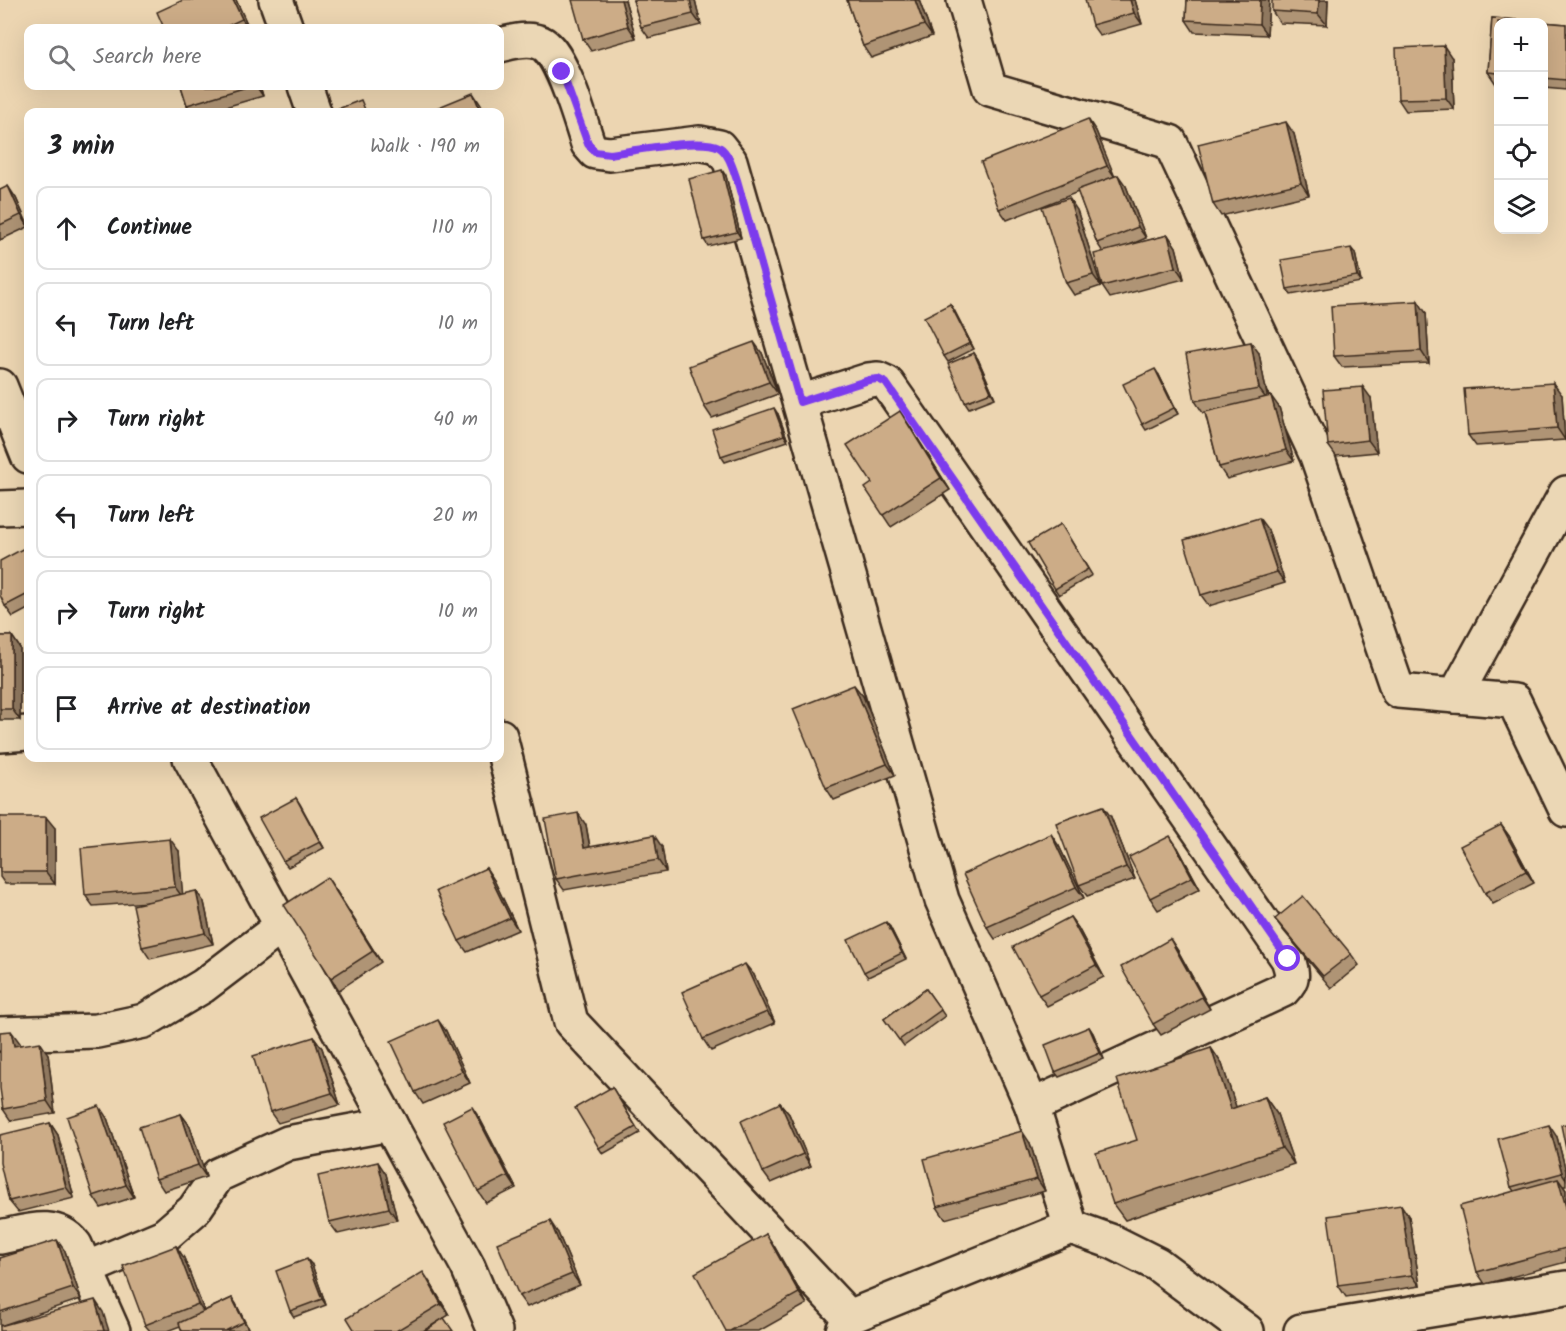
<!DOCTYPE html>
<meta charset="utf-8">
<style>
body{margin:0;font-family:Kalam,sans-serif;background:#f2f2f2;color:#202124}
.controls{position:absolute;right:18px;top:18px;display:grid;overflow:hidden;border-radius:12px;box-shadow:0 6px 24px #0002}
.controls button{width:54px;height:54px;display:grid;place-items:center;padding:0;border:0;border-bottom:2px solid #e0e0e0;background:#fff;color:#202124;font:30px sans-serif}
.stop{position:absolute;width:18px;height:18px;margin:-14px;border:4px solid #7c3aed;border-radius:50%;background:#fff}
.stop.end{background:#7c3aed;border-color:#fff;box-shadow:0 2px 6px #0008}
.list{margin:0;padding:0;list-style:none}
h2{display:flex;justify-content:space-between;align-items:center;height:78px;margin:0;padding:0 24px;font-size:26px}
h2 small{font-size:20px;font-weight:400;color:#757577}
.list li{display:grid;grid-template-columns:39px 1fr auto;gap:18px;align-items:center;box-sizing:border-box;height:84px;margin:0 12px 12px;padding:0 12px;border:2px solid #e0e0e0;border-radius:12px}
.list b{display:block;font-size:22px;white-space:nowrap}
.list em{font-size:20px;font-style:normal;color:#757577}
.icon{flex:none;width:33px;height:33px;fill:none;stroke:currentColor;stroke-width:2;stroke-linecap:round;stroke-linejoin:round}
.map{position:relative;flex:none;width:1566px;height:1331px;overflow:hidden}
.search{position:absolute;background:#fff;box-shadow:0 6px 24px #0002;left:24px;top:24px;width:480px;height:66px;display:flex;align-items:center;gap:15px;box-sizing:border-box;padding:0 21px;border-radius:12px;color:#757577;font-size:22px}
.panel{position:absolute;background:#fff;box-shadow:0 6px 24px #0002;left:24px;top:108px;width:480px;height:654px;border-radius:12px}
.map>svg:first-child{display:block}
</style>
<div class="map">
<svg width="1566" height="1331" viewBox="0 0 1566 1331">
<rect width="100%" height="100%" fill="#ecd5b1"/>
<filter id="ink" filterUnits="userSpaceOnUse"><feTurbulence type="fractalNoise" baseFrequency=".0167" numOctaves="2"/><feDisplacementMap in="SourceGraphic" scale="12" xChannelSelector="R" yChannelSelector="G"/><feConvolveMatrix kernelMatrix="1 2 1 2 8 2 1 2 1" color-interpolation-filters="sRGB"/></filter>
<g filter="url(#ink)">
<g fill="none" stroke-linecap="round" stroke-linejoin="round">
<defs>
<g id="minor">
<path d="M276,0l10,28"/>
<path d="M964,0l26,89 180,53 147,314 81,235 116,10 52,109"/>
<path d="M500,45c12,-3 28,-8 41,-2 20,8 40,80 47,101l7,8 15,2 89,-11 20,4 11,14 212,739 90,206 39,121"/>
<path d="M305,86l9,26"/>
<path d="M0,386l28,70"/>
<path d="M800,402l69,-22 9,-1 9,4 401,576c5,15 6,20 -5,31l-251,116"/>
<path d="M0,508l28,-1"/>
<path d="M1455,696l111,-203"/>
<path d="M0,735l28,-2"/>
<path d="M500,736l71,286 278,295"/>
<path d="M190,758l278,509 27,64"/>
<path d="M0,1034l97,-3 47,-10 59,-35 80,-61"/>
<path d="M0,1237c27,-5 55,-17 75,8l38,86"/>
<path d="M86,1269l78,-33 30,-26 24,-35 70,-32 102,-19"/>
<path d="M843,1331l6,-14 222,-90 42,15 44,22 90,67"/>
<path d="M1301,1331l265,-43"/>
</g>
</defs>
<use href="#minor" stroke="#3b2a1e" stroke-width="38"/>
<use href="#minor" stroke="#ebd7b5" stroke-width="33"/>
</g>
<g fill="#af9474" stroke="#3b2a1e" stroke-width="1.5">
<path d="M183,0h53l13,28h-85z"/>
<path d="M625,0l11,38 -45,13 -8,-12z"/>
<path d="M633,0h62l6,25 -52,13 -8,-11z"/>
<path d="M847,0h72l13,36 -61,22 -8,-12z"/>
<path d="M1135,0l7,24 -42,12 -8,-11z"/>
<path d="M1187,0h82l-2,35 -73,-3 -8,-12z"/>
<path d="M1328,0l-1,25 -47,-2 -8,-12z"/>
<path d="M1492,18l74,6v66l-22,-2v-66h-46v62h-2l-8,-12z"/>
<path d="M1452,58l2,51 -48,2 -8,-12z"/>
<path d="M181,86h79l3,10 -55,16h-16l-5,-7z"/>
<path d="M1096,131l18,45 12,10 20,52 -19,8 41,-11 8,12 8,32 -74,19 -8,-12 1,-34 -6,-9 -19,-51 -71,28 -8,-11z"/>
<path d="M1294,134l15,61 -88,21 -8,-12z"/>
<path d="M726,176l15,62 -33,8 -4,-6z"/>
<path d="M0,190l16,8 12,27v2l-28,13z"/>
<path d="M1077,210l24,76 -27,9 -8,-12z"/>
<path d="M1355,253l6,29 -70,13 -4,-6z"/>
<path d="M950,304l4,6 20,39 -26,13 -4,-6z"/>
<path d="M1426,313l3,50 -87,4 -8,-11z"/>
<path d="M762,353l16,41 -66,24 -8,-12z"/>
<path d="M974,353l4,6 17,39 -26,10 -4,-6z"/>
<path d="M1259,353l8,44 12,10 15,54 -67,18 -8,-12 -14,-54h-2l-8,-12z"/>
<path d="M1159,375l19,39 -32,16 -4,-6z"/>
<path d="M1562,395l3,45 -89,6 -8,-11z"/>
<path d="M1371,398l6,54 -41,4 -8,-11z"/>
<path d="M900,411l50,79 -59,37 -8,-12 -11,-32z"/>
<path d="M778,414l10,27 -63,21 -4,-6z"/>
<path d="M1061,524l31,51 -33,20 -4,-6z"/>
<path d="M1268,530l17,53 -76,23 -8,-11z"/>
<path d="M28,546v63l-15,8 -8,-11z"/>
<path d="M0,636h12l8,12v72h-20z"/>
<path d="M863,696l32,79 -61,25 -8,-12z"/>
<path d="M296,798l28,50 -36,19 -5,-6z"/>
<path d="M0,817l55,11v56h-50l-5,-7z"/>
<path d="M1111,817l24,62 -48,17 -8,-11z"/>
<path d="M586,825l4,22h72l4,25 -102,18 -8,-11z"/>
<path d="M1501,825l8,11 25,47 -41,21 -8,-11z"/>
<path d="M1059,846l25,52 -89,41 -8,-12z"/>
<path d="M1178,848l22,41 -42,21 -8,-12z"/>
<path d="M179,851l3,43 22,8 9,42 -63,15 -8,-12 6,-45 -55,4 -8,-11z"/>
<path d="M486,868l8,12 24,50 -51,22 -8,-11z"/>
<path d="M335,889l46,73 -42,28 -8,-12z"/>
<path d="M1070,917l8,11 26,49 -57,29 -8,-11z"/>
<path d="M1275,919l76,35 8,11 -28,23 -48,-58z"/>
<path d="M890,927l16,32 -38,18 -4,-5z"/>
<path d="M1170,939l8,12 32,58 -49,26 -8,-11z"/>
<path d="M754,975l21,48 -64,28 -8,-12z"/>
<path d="M926,989l19,27 -41,30 -20,-27z"/>
<path d="M1089,1027l4,6 11,26 -45,18 -4,-5z"/>
<path d="M446,1031l24,52 -47,21 -8,-12z"/>
<path d="M314,1037l8,11 18,57 -62,18 -8,-11z"/>
<path d="M20,1043v2l28,9 7,59 -44,8 -8,-12z"/>
<path d="M1211,1048l11,16 14,43 29,-10 12,17 17,50 -169,56 -12,-16 24,-64z"/>
<path d="M612,1087l28,46 -37,21 -4,-6z"/>
<path d="M780,1103l9,11 22,52 -40,17 -8,-11z"/>
<path d="M181,1114l9,12 16,51 -42,14 -8,-12z"/>
<path d="M107,1118l27,79 -33,11 -8,-12z"/>
<path d="M480,1119l36,69 -30,15 -8,-12z"/>
<path d="M50,1123l8,12 16,63 -56,14 -9,-11z"/>
<path d="M1557,1137l9,34v15h-3l3,4v72l-81,22 -8,-12 37,-81 -3,-4z"/>
<path d="M1030,1143l15,48 -100,28 -8,-12z"/>
<path d="M386,1174l11,46 -59,14 -9,-12z"/>
<path d="M1401,1205l8,12 11,69 -74,11 -8,-12z"/>
<path d="M558,1233l22,52 -53,22 -8,-11z"/>
<path d="M766,1234l8,12 33,58 -48,27h-33z"/>
<path d="M176,1246l8,12 20,53 28,-13 4,6 12,24 -6,3h-60l-2,-5 -13,5h-17l-5,-6z"/>
<path d="M65,1251l16,48 -81,27v-68z"/>
<path d="M312,1265l14,40 -32,12 -4,-6z"/>
<path d="M431,1284l18,31 -26,16h-68z"/>
</g>
<g fill="#8f785e" stroke="#3b2a1e" stroke-width="1.5">
<path d="M233,0h3l13,28 -7,-9z"/>
<path d="M621,0h4l11,38 -8,-12z"/>
<path d="M690,0h5l6,25 -8,-11z"/>
<path d="M915,0h4l13,36 -8,-11z"/>
<path d="M1130,0h5l7,24 -8,-11z"/>
<path d="M1260,0h9l-2,35 -8,-11z"/>
<path d="M1319,0h9l-1,25 -9,-11z"/>
<path d="M1444,46l8,12 2,51 -8,-11z"/>
<path d="M256,86h4l3,10z"/>
<path d="M473,93l8,12 3,7h-3z"/>
<path d="M1088,119l8,12 19,46 -8,-11z"/>
<path d="M1286,122l8,12 15,61 -8,-12z"/>
<path d="M722,170l4,6 15,62 -4,-6z"/>
<path d="M1118,175l8,11 20,52 -8,-11z"/>
<path d="M8,186l8,12 12,28 -7,-11z"/>
<path d="M1069,198l8,12 24,76 -8,-11z"/>
<path d="M1168,235l8,12 8,32 -8,-12z"/>
<path d="M1351,248l4,5 6,29 -4,-6z"/>
<path d="M1418,301l8,12 3,50 -8,-12z"/>
<path d="M950,304l4,6 20,39 -4,-6z"/>
<path d="M754,342l8,11 16,41 -9,-12z"/>
<path d="M1251,342l8,11 9,48 -9,-12z"/>
<path d="M974,353l4,6 17,39 -4,-6z"/>
<path d="M1155,369l4,6 19,39 -4,-6z"/>
<path d="M1553,383l9,12 3,45 -8,-12z"/>
<path d="M1363,387l8,11 6,54 -9,-12z"/>
<path d="M1271,396l8,11 15,54 -8,-11z"/>
<path d="M774,408l4,6 10,27 -4,-6z"/>
<path d="M900,411l8,12 42,67 -9,-12z"/>
<path d="M1259,518l9,12 17,53 -8,-11z"/>
<path d="M12,636l8,12v72l-8,-11z"/>
<path d="M854,685l9,11 32,79 -8,-11z"/>
<path d="M296,798l4,6 24,44 -4,-6z"/>
<path d="M1103,806l8,11 24,62 -9,-12z"/>
<path d="M578,813l8,12 6,35 -8,-12z"/>
<path d="M46,817l9,11v56l-9,-12z"/>
<path d="M1501,825l8,11 25,47 -8,-12z"/>
<path d="M1051,834l8,12 25,52 -8,-11z"/>
<path d="M654,835l8,12 4,25 -8,-12z"/>
<path d="M1170,836l8,12 22,41 -8,-12z"/>
<path d="M170,839l9,12 4,47 -8,-11z"/>
<path d="M486,868l8,12 24,50 -8,-12z"/>
<path d="M327,877l8,12 46,73 -8,-11z"/>
<path d="M196,891l8,11 9,42 -8,-11z"/>
<path d="M1070,917l8,11 26,49 -8,-12z"/>
<path d="M886,922l4,5 16,32 -4,-6z"/>
<path d="M1170,939l8,12 32,58 -8,-12z"/>
<path d="M745,964l9,11 21,48 -8,-11z"/>
<path d="M438,1020l8,11 24,52 -8,-12z"/>
<path d="M1089,1027l4,6 11,26 -4,-6z"/>
<path d="M11,1031l9,12 2,14 -8,-11z"/>
<path d="M314,1037l8,11 18,57 -8,-12z"/>
<path d="M40,1042l8,12 7,59 -8,-12z"/>
<path d="M1211,1048l11,16 20,61 -11,-16z"/>
<path d="M1265,1097l12,17 17,50 -12,-16z"/>
<path d="M780,1103l9,11 22,52 -8,-12z"/>
<path d="M99,1106l8,12 27,79 -8,-12z"/>
<path d="M472,1107l8,12 36,69 -8,-12z"/>
<path d="M181,1114l9,12 16,51 -8,-12z"/>
<path d="M50,1123l8,12 16,63 -8,-11z"/>
<path d="M1549,1125l8,12 9,34v8l-4,-6z"/>
<path d="M1022,1131l8,12 15,48 -8,-12z"/>
<path d="M378,1162l8,12 11,46 -8,-12z"/>
<path d="M1558,1179l8,11v17z"/>
<path d="M1401,1205l8,12 11,69 -8,-11z"/>
<path d="M550,1221l8,12 22,52 -8,-11z"/>
<path d="M766,1234l8,12 33,58 -8,-11z"/>
<path d="M57,1240l8,11 16,48 -8,-11z"/>
<path d="M176,1246l8,12 22,58 -8,-12z"/>
<path d="M307,1259l5,6 14,40 -4,-6z"/>
<path d="M423,1272l8,12 18,31 -8,-11z"/>
<path d="M232,1298l4,6 12,24 -4,-6z"/>
<path d="M95,1300l8,12 6,19h-5z"/>
</g>
<g fill="#ccac87" stroke="#3b2a1e" stroke-width="1.5">
<path d="M183,0h50l9,19 -19,9h-59l-7,-16z"/>
<path d="M572,0h49l7,26 -45,13z"/>
<path d="M633,0h57l3,14 -52,13z"/>
<path d="M847,0h68l9,25 -61,21z"/>
<path d="M1085,0h45l4,13 -42,12z"/>
<path d="M1187,0h73l-1,24 -73,-4z"/>
<path d="M1272,0h47l-1,14 -46,-3z"/>
<path d="M1492,18l74,6v56l-22,-2v-56h-46v51l-10,-1z"/>
<path d="M1444,46l2,52 -48,1 -2,-51z"/>
<path d="M181,86h69l-63,19z"/>
<path d="M473,93l8,19h-51l-1,-1z"/>
<path d="M361,100l5,12h-36z"/>
<path d="M1088,119l19,47 -108,43 -18,-47z"/>
<path d="M1286,122l15,61 -88,21 -15,-60z"/>
<path d="M722,170l15,62 -33,8 -15,-61z"/>
<path d="M1118,175l20,52 -41,16 -20,-53z"/>
<path d="M8,186l13,29 -21,10v-35z"/>
<path d="M1069,198l24,77 -27,8 -24,-76z"/>
<path d="M1168,235l8,32 -74,19 -8,-32z"/>
<path d="M1351,248l6,28 -70,13 -6,-29z"/>
<path d="M1418,301l3,50 -87,5 -3,-50z"/>
<path d="M950,304l20,39 -26,13 -20,-39z"/>
<path d="M754,342l15,40 -65,24 -15,-40z"/>
<path d="M1251,342l8,47 -64,12 -9,-47z"/>
<path d="M974,353l17,39 -26,10 -17,-38z"/>
<path d="M1155,369l19,39 -32,16 -19,-40z"/>
<path d="M1553,383l4,45 -89,7 -4,-46z"/>
<path d="M1363,387l5,53 -40,5 -5,-55z"/>
<path d="M1271,396l15,54 -67,17 -14,-55z"/>
<path d="M774,408l10,27 -63,21 -9,-27z"/>
<path d="M900,411l41,67 -58,37 -18,-27 7,-5 -25,-38z"/>
<path d="M1259,518l18,54 -76,23 -17,-55z"/>
<path d="M1061,524l27,45 -33,20 -27,-46z"/>
<path d="M28,546v48l-23,12 -5,-11v-34z"/>
<rect x="0" y="636" width="12" height="73"/>
<path d="M854,685l33,79 -61,24 -33,-79z"/>
<path d="M296,798l24,44 -37,19 -24,-43z"/>
<path d="M1103,806l23,61 -47,18 -23,-62z"/>
<path d="M578,813l6,35 70,-13 4,25 -102,19 -11,-60z"/>
<rect x="0" y="817" width="46" height="55"/>
<path d="M1501,825l25,46 -41,22 -25,-47z"/>
<path d="M1051,834l25,53 -89,40 -24,-53z"/>
<path d="M1170,836l22,41 -42,21 -21,-41z"/>
<path d="M170,839l5,48 -90,8 -4,-47z"/>
<path d="M486,868l24,50 -51,23 -23,-50z"/>
<path d="M327,877l46,74 -42,27 -47,-73z"/>
<path d="M196,891l9,42 -63,14 -9,-42z"/>
<path d="M1303,896l48,58 -28,22 -48,-57z"/>
<path d="M1070,917l26,48 -57,30 -26,-48z"/>
<path d="M886,922l16,31 -38,19 -16,-32z"/>
<path d="M1170,939l32,58 -49,27 -32,-57z"/>
<path d="M745,964l22,48 -64,27 -21,-47z"/>
<path d="M926,989l15,21 -42,30 -15,-21z"/>
<path d="M438,1020l24,51 -47,21 -24,-51z"/>
<path d="M1089,1027l11,26 -45,19 -10,-27z"/>
<path d="M11,1031l3,15 26,-4 7,59 -44,8 -3,-21v-56z"/>
<path d="M314,1037l18,56 -62,19 -17,-56z"/>
<path d="M1211,1048l20,61 34,-12 17,51 -169,56 -17,-51 41,-13 -20,-61z"/>
<path d="M612,1087l24,40 -37,21 -24,-40z"/>
<path d="M780,1103l23,51 -40,18 -22,-51z"/>
<path d="M99,1106l27,79 -33,11 -26,-79z"/>
<path d="M472,1107l36,69 -30,15 -35,-69z"/>
<path d="M181,1114l17,51 -42,14 -17,-52z"/>
<path d="M50,1123l16,64 -57,14 -9,-38v-28z"/>
<path d="M1566,1124v25l-5,-24z"/>
<path d="M1549,1125l13,48 -51,14 -13,-48z"/>
<path d="M1022,1131l15,48 -100,28 -13,-48z"/>
<path d="M378,1162l11,46 -60,14 -11,-46z"/>
<path d="M1558,1179l8,28v41l-89,24 -17,-66z"/>
<path d="M1401,1205l11,70 -74,10 -10,-69z"/>
<path d="M550,1221l22,53 -53,22 -22,-53z"/>
<path d="M766,1234l33,59 -69,38h-4l-31,-58z"/>
<path d="M57,1240l16,48 -73,24v-54z"/>
<path d="M176,1246l22,58 -53,21 -22,-59z"/>
<path d="M307,1259l15,40 -32,12 -14,-40z"/>
<path d="M423,1272l18,32 -45,27h-41l-8,-13z"/>
<path d="M232,1298l12,24 -19,9h-43l-3,-8z"/>
<path d="M95,1300l9,31h-104v-5z"/>
<path d="M444,1318l9,13h-28z"/>
</g>
</g>
<g fill="none" stroke-linecap="round" stroke-linejoin="round" filter="url(#ink)">
<path stroke="#7c3aed" stroke-width="8" d="M562,72l26,72 7,8 15,2c22,-3 91,-17 109,-7 10,6 14,22 18,33l63,222 69,-22 9,-1 8,4 402,576"/>
</g>
</svg>
<div class="controls">
<button>+</button>
<button>−</button>
<button><svg class="icon" aria-label="locate" viewBox="0 0 24 24"><circle cx="12" cy="12" r="6"/><path d="M12 2v4M12 18v4M2 12h4M18 12h4"/></svg></button>
<button><svg class="icon" aria-label="layers" viewBox="0 0 24 24"><path d="M12 4l9 5-9 5-9-5zM3 14l9 5 9-5"/></svg></button>
</div>
<div class="stop" style="left:1288px;top:959px"></div>
<div class="stop end" style="left:562px;top:72px"></div>
<div class="search"><svg class="icon" aria-label="search" viewBox="0 0 24 24"><circle cx="10" cy="10" r="6"/><path d="M15 15l6 6"/></svg>Search here</div>
<section class="panel">
<h2>3 min<small>Walk · 190 m</small></h2>
<ul class="list">
<li><svg class="icon" aria-label="ahead" viewBox="0 0 24 24"><path d="M12 20V5M6 11l6-6 6 6"/></svg><div><b>Continue</b></div><em>110 m</em></li>
<li><svg class="icon" aria-label="left" viewBox="0 0 24 24"><path d="M17 20v-9H6M10 6l-5 5 5 5"/></svg><div><b>Turn left</b></div><em>10 m</em></li>
<li><svg class="icon" aria-label="right" viewBox="0 0 24 24"><path d="M7 20v-9h11M14 6l5 5-5 5"/></svg><div><b>Turn right</b></div><em>40 m</em></li>
<li><svg class="icon" aria-label="left" viewBox="0 0 24 24"><path d="M17 20v-9H6M10 6l-5 5 5 5"/></svg><div><b>Turn left</b></div><em>20 m</em></li>
<li><svg class="icon" aria-label="right" viewBox="0 0 24 24"><path d="M7 20v-9h11M14 6l5 5-5 5"/></svg><div><b>Turn right</b></div><em>10 m</em></li>
<li><svg class="icon" aria-label="arrive" viewBox="0 0 24 24"><path d="M6 21V4h12l-3 4 3 4H6"/></svg><div><b>Arrive at destination</b></div></li>
</ul>
</section>
</div>
